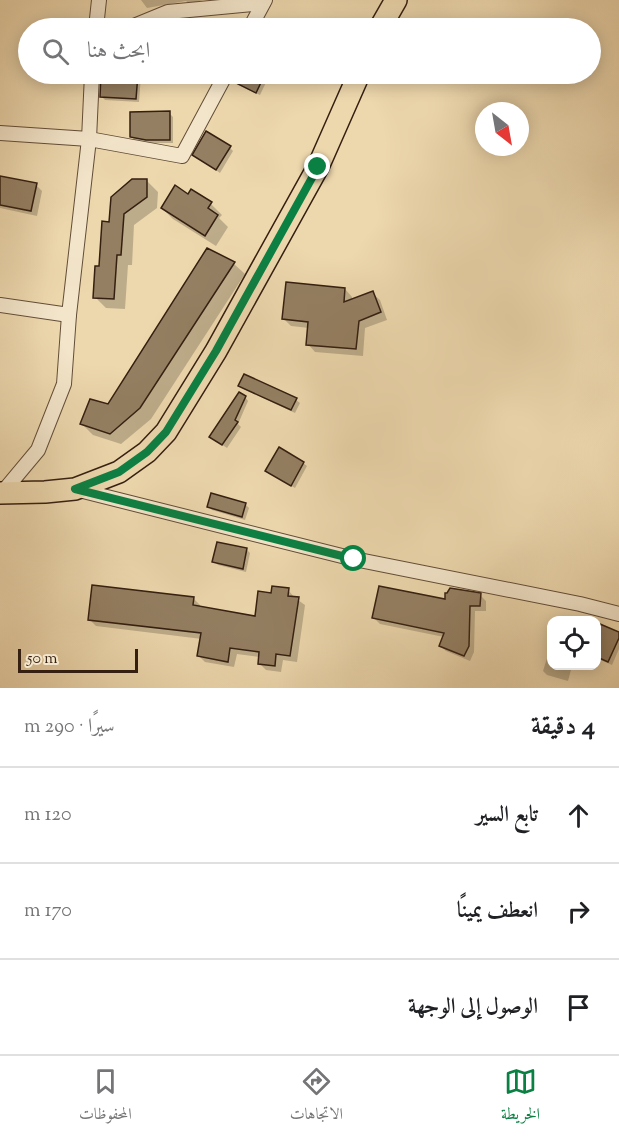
<!DOCTYPE html>
<html lang="ar">
<meta charset="utf-8">
<style>
body{margin:0;font-family:"Sorts Mill Goudy",Amiri,serif;background:#f2f2f2;color:#202124;direction:rtl}
.controls{position:absolute;right:18px;bottom:18px;display:grid;overflow:hidden;border-radius:12px;box-shadow:0 3px 15px #0003}
.controls button{width:54px;height:54px;display:grid;place-items:center;padding:0;border:0;border-bottom:2px solid #e0e0e0;background:#fff;color:#202124;font:30px sans-serif}
.compass{position:absolute;left:475px;top:102px;width:54px;height:54px;border-radius:50%;background:#fff;box-shadow:0 3px 15px #0003;rotate:149deg}
.scale{position:absolute;left:18px;bottom:15px;width:120px;box-sizing:border-box;padding-left:6px;border:3px solid #341f11;border-top:0;font-size:16px;line-height:21px;white-space:nowrap;color:#341f11;-webkit-text-stroke:4px #f3e5ca;paint-order:stroke}
.stop{position:absolute;width:18px;height:18px;margin:-14px;border:4px solid #0b8043;border-radius:50%;background:#fff}
.stop.end{background:#0b8043;border-color:#fff;box-shadow:0 2px 6px #0008}
.list{margin:0;padding:0;list-style:none}
h2{display:flex;justify-content:space-between;align-items:center;height:78px;margin:0;padding:0 24px;font-size:26px}
h2 small{font-size:20px;font-weight:400;color:#757577}
.list li{display:grid;grid-template-columns:39px 1fr auto;gap:18px;align-items:center;box-sizing:border-box;height:96px;padding:0 24px;border-top:2px solid #e0e0e0}
.list b{display:block;font-size:22px;white-space:nowrap}
.list em{font-size:20px;font-style:normal;color:#757577}
.icon{flex:none;width:33px;height:33px;fill:none;stroke:currentColor;stroke-width:2;stroke-linecap:round;stroke-linejoin:round}
.map{position:relative;flex:none;width:619px;height:688px;overflow:hidden;direction:ltr}
.search{position:absolute;background:#fff;box-shadow:0 3px 15px #0003;left:18px;right:18px;top:18px;height:66px;display:flex;align-items:center;gap:15px;box-sizing:border-box;padding:0 21px;border-radius:33px;color:#757577;font-size:22px}
.sheet{height:366px;background:#fff}
nav{display:flex;justify-content:space-around;align-items:center;box-sizing:border-box;height:84px;border-top:2px solid #e0e0e0;background:#fff;font-size:16px;color:#757577}
nav a{display:grid;justify-items:center;gap:3px}
nav .on{color:#0b8043}
.map>svg:first-child{display:block}
</style>
<div class="map">
<svg width="619" height="688" viewBox="0 0 619 688">
<rect width="100%" height="100%" fill="#edd7ad"/>
<filter id="stains"><feTurbulence type="fractalNoise" baseFrequency=".00333" numOctaves="4"/><feColorMatrix values="0 0 0 0 .2 0 0 0 0 .09 0 0 0 0 .02 0 0 0 .5 -.17"/></filter>
<radialGradient id="worn" r=".72"><stop offset=".6" stop-color="#630" stop-opacity="0"/><stop offset="1" stop-color="#630" stop-opacity=".3"/></radialGradient>
<g fill="#0003">
<path d="M141,0h62l-14,4 -3,-3 -39,7z"/>
<path d="M266,20l17,8h-21z"/>
<path d="M101,74h37l3,2 -2,26 -34,-2 -4,-4z"/>
<path d="M236,74h34l-10,21 -22,-10 -4,-4z"/>
<path d="M169,113l4,4v26h-22l-16,-2 -3,-4z"/>
<path d="M230,148l3,3 -13,22 -26,-18z"/>
<path d="M0,178l36,7 6,6 -5,25 -37,-8z"/>
<path d="M147,181l11,11 -1,16 -23,17 -2,40h-4l-3,44 -19,-1 -11,-11 15,-74z"/>
<path d="M189,196l22,8 11,11 -3,3 9,9 -12,19 -43,-27 -11,-11z"/>
<path d="M234,264l11,10 -94,145 -30,25 -28,-9 -11,-11 27,-18z"/>
<path d="M345,289l7,8v4l20,-8 8,7 7,20 -22,8 -2,28 -48,-4 -7,-8 1,-16 -18,-2 -7,-7z"/>
<path d="M240,385l56,15 4,3 -5,10 -51,-24z"/>
<path d="M245,397l3,4 -10,23 3,3 -14,21 -12,-8z"/>
<path d="M303,463l4,3 -12,22 -28,-17z"/>
<path d="M245,504l4,4 -4,12 -33,-10 -3,-3z"/>
<path d="M247,550l3,3 -4,19 -28,-7 -4,-3z"/>
<path d="M288,590l7,8 10,7 -8,57 -14,-2 -2,12 -15,-2 -7,-7 1,-6 -23,-3 -3,13 -29,-5 -7,-7 4,-16 -106,-13 -6,-6 103,-22 7,7v3l56,10 16,-23z"/>
<path d="M480,595l6,6v10h-11l-1,41 -4,9 -24,-10 -6,-6 4,-8 -64,-13 -6,-6z"/>
<path d="M600,626l19,8v15l-7,16 -16,-7v-24z"/>
<path d="M552,642v24h20l-4,15 -21,-6 -4,-4z"/>
</g>
<g fill="#947f62" stroke="#341f11" stroke-width="1.5">
<path d="M101,74h37l-2,25 -36,-2z"/>
<path d="M235,74h30l-9,19 -24,-12z"/>
<path d="M170,111v29h-24l-16,-3v-25z"/>
<path d="M206,131l25,15 -15,24 -24,-15z"/>
<path d="M0,176l37,7 -6,28 -31,-6z"/>
<path d="M132,179h15v18l-23,17 -3,41h-4l-3,44 -21,-1 2,-32h4l3,-45 7,1 2,-25z"/>
<path d="M175,185l13,9 3,-5 21,13 -4,6 10,7 -13,21 -44,-28z"/>
<path d="M207,248l28,14 -95,146 -30,26 -30,-10 10,-25 18,5z"/>
<path d="M286,282l59,6 -1,14 29,-11 8,21 -22,9 -3,28 -50,-4 2,-23 -26,-3z"/>
<path d="M244,374l53,24 -6,12 -53,-24z"/>
<path d="M239,392l7,4 -11,24 3,2 -16,23 -13,-8z"/>
<path d="M279,447l25,15 -13,24 -26,-15z"/>
<path d="M211,493l35,10 -4,14 -35,-10z"/>
<path d="M217,542l30,6 -4,21 -31,-7z"/>
<path d="M92,585l102,12 -1,8 62,11 3,-25 13,2 1,-7 17,2 -1,8 11,1 -9,59 -14,-2 -1,12 -17,-2 1,-12 -29,-4 -2,14 -31,-6 4,-23 -113,-13z"/>
<path d="M379,586l66,13v-6h2l3,-5 31,5 -1,13h-10l-1,40 -5,10 -25,-10 5,-13 -72,-15z"/>
<path d="M600,624l19,8v6l-11,24 -11,-5v-26z"/>
</g>
<g fill="none" stroke-linecap="round" stroke-linejoin="round">
<defs>
<g id="minor">
<path d="M96,28l3,-28"/>
<path d="M129,28l39,-16 95,-9"/>
<path d="M250,28l15,-28"/>
<path d="M0,133l89,6 93,17 44,-82"/>
<path d="M0,305l69,10"/>
<path d="M75,489l279,70 226,45 39,10"/>
<path d="M2,493l36,-43 26,-66 5,-69 20,-176 3,-65"/>
</g>
<g id="primary">
<path d="M380,28l16,-28"/>
<path d="M0,493l45,-1 30,-3 44,-17 28,-20 19,-20 50,-81 102,-184 41,-93"/>
</g>
</defs>
<use href="#minor" stroke="#624d38" stroke-width="16"/>
<use href="#primary" stroke="#341f11" stroke-width="24"/>
<use href="#minor" stroke="#f3e5ca" stroke-width="14"/>
<use href="#primary" stroke="#edd7ad" stroke-width="21"/>
</g>
<g fill="none" stroke-linecap="round" stroke-linejoin="round">
<path stroke="#0b8043" stroke-width="8" d="M318,167l-102,184 -50,81 -19,20 -28,20 -44,17 279,70"/>
</g>
<rect width="100%" height="100%" filter="url(#stains)"/>
<rect width="100%" height="100%" fill="url(#worn)"/>
</svg>
<div class="controls">
<button><svg class="icon" aria-label="locate" viewBox="0 0 24 24"><circle cx="12" cy="12" r="6"/><path d="M12 2v4M12 18v4M2 12h4M18 12h4"/></svg></button>
</div>
<svg class="compass" viewBox="-18 -18 36 36"><path d="M0-13l5 13h-10z" fill="#e53935"/><path d="M0 13l5-13h-10z" fill="#757577"/></svg>
<div class="scale">50 m</div>
<div class="stop" style="left:354px;top:559px"></div>
<div class="stop end" style="left:318px;top:167px"></div>
<div class="search"><svg class="icon" aria-label="search" viewBox="0 0 24 24"><circle cx="10" cy="10" r="6"/><path d="M15 15l6 6"/></svg>ابحث هنا</div>
</div>
<section class="sheet">
<h2>4 دقيقة<small>سيرًا · 290 m</small></h2>
<ul class="list">
<li><svg class="icon" aria-label="ahead" viewBox="0 0 24 24"><path d="M12 20V5M6 11l6-6 6 6"/></svg><div><b>تابع السير</b></div><em>120 m</em></li>
<li><svg class="icon" aria-label="right" viewBox="0 0 24 24"><path d="M7 20v-9h11M14 6l5 5-5 5"/></svg><div><b>انعطف يمينًا</b></div><em>170 m</em></li>
<li><svg class="icon" aria-label="arrive" viewBox="0 0 24 24"><path d="M6 21V4h12l-3 4 3 4H6"/></svg><div><b>الوصول إلى الوجهة</b></div></li>
</ul>
</section>
<nav>
<a class="on"><svg class="icon" aria-label="map" viewBox="0 0 24 24"><path d="M3 6l6-2 6 2 6-2v14l-6 2-6-2-6 2zM9 4v14M15 6v14"/></svg>الخريطة</a>
<a><svg class="icon" aria-label="directions" viewBox="0 0 24 24"><path d="M12 3l9 9-9 9-9-9zM9 14v-3h6M13 9l2 2-2 2"/></svg>الاتجاهات</a>
<a><svg class="icon" aria-label="saved" viewBox="0 0 24 24"><path d="M7 4h10v16l-5-4-5 4z"/></svg>المحفوظات</a>
</nav>
